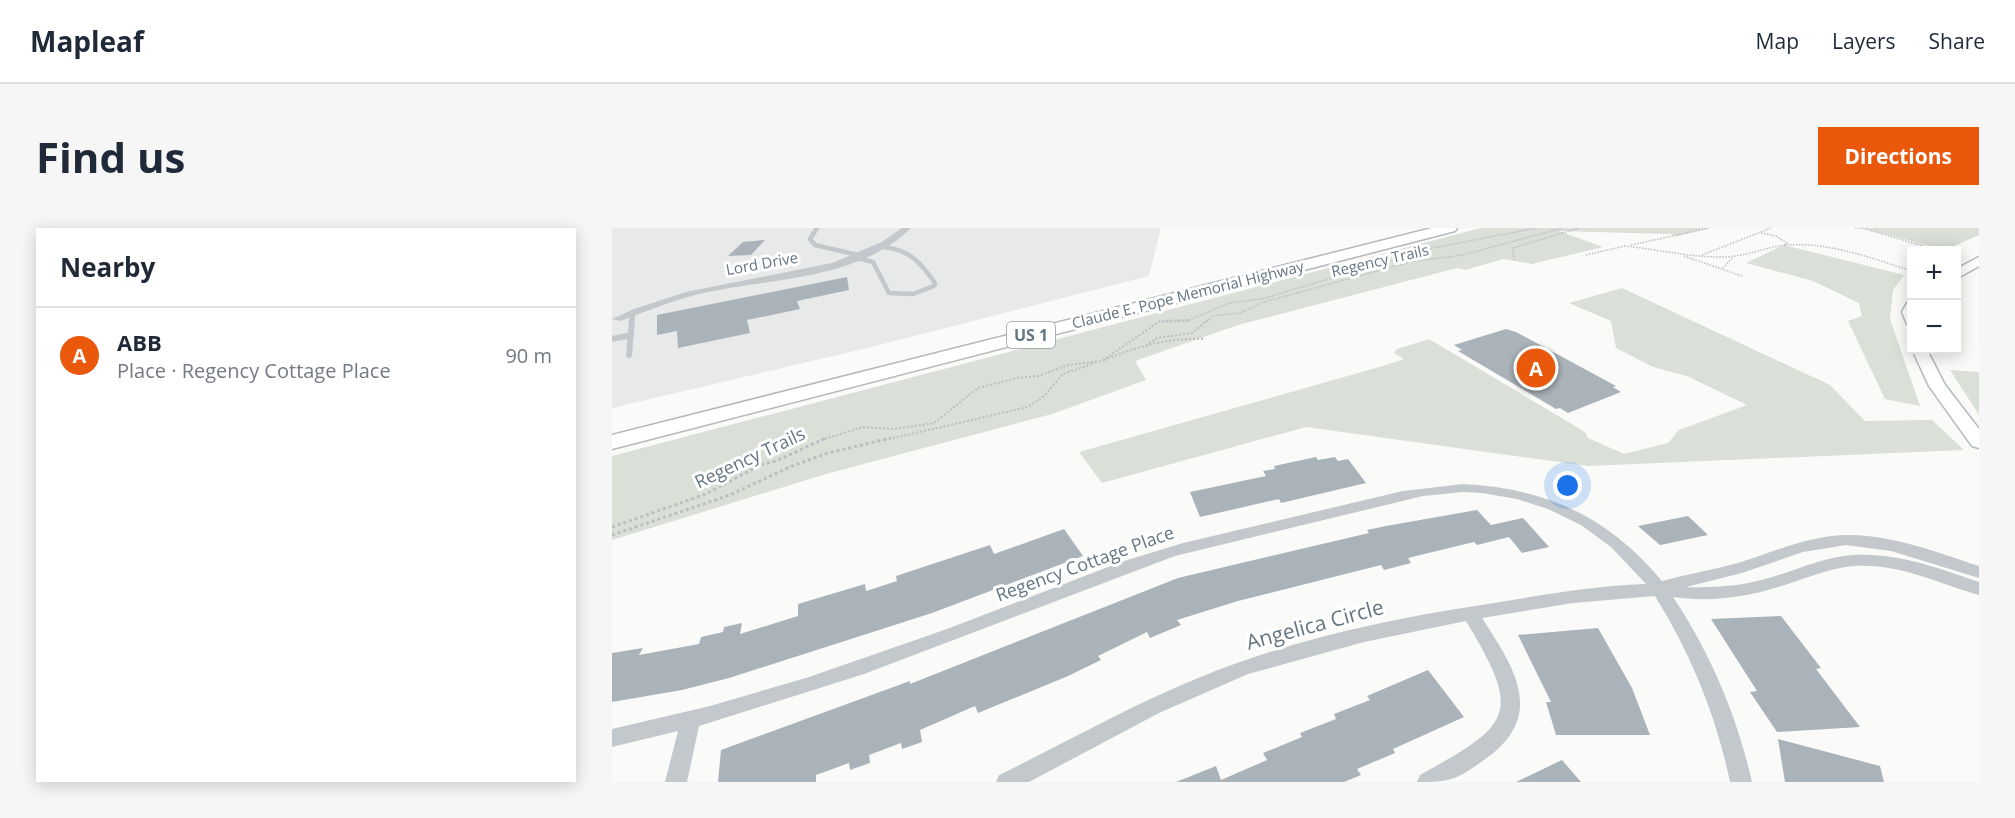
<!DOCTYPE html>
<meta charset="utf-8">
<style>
body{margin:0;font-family:"Open Sans",sans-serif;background:#f6f6f7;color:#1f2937}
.controls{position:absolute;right:18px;top:18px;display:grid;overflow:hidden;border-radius:0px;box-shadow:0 3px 15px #0003}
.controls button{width:54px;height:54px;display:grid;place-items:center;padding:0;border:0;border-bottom:2px solid #e0e1e3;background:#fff;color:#1f2937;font:30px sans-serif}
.you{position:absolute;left:956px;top:258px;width:21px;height:21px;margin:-15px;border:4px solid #fff;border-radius:50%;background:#1a73e8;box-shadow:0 0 0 9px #1a73e833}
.badge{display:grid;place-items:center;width:39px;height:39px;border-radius:50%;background:#ea580c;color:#fff;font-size:20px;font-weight:700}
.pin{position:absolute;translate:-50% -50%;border:3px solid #fff;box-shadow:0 2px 6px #0006}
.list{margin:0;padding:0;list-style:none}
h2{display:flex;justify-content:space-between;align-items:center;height:78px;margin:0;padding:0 24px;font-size:26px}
h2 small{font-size:20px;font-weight:400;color:#747a83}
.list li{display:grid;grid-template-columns:39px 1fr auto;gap:18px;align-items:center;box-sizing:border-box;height:96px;padding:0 24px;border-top:2px solid #e0e1e3}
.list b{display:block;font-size:22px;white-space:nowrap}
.list p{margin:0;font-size:20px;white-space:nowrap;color:#747a83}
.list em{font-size:20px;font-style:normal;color:#747a83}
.map{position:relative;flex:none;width:1367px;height:554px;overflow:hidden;border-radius:0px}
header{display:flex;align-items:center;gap:36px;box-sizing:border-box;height:84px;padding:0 30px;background:#fff;border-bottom:2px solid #e0e1e3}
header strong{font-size:28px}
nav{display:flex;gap:33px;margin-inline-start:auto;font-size:21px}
.intro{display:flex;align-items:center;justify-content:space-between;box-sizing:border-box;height:144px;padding:0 36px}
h1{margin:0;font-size:42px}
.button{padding:15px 27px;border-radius:0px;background:#ea580c;color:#fff;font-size:21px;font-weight:700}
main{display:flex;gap:36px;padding:0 36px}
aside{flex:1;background:#fff;border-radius:0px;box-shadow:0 3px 15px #0003}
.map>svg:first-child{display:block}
</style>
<header>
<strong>Mapleaf</strong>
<nav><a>Map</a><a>Layers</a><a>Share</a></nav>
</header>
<div class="intro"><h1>Find us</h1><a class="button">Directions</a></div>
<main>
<aside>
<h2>Nearby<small></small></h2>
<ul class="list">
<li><span class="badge">A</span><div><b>ABB</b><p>Place · Regency Cottage Place</p></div><em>90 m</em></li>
</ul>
</aside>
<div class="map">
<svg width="1367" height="554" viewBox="0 0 1367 554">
<rect width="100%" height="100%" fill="#fafaf8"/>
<path fill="#e8e9e9" d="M0,0h549l-12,48 -286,73 -251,59z"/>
<g fill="#dadfd7">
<path d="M869,0h229l-33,8 -7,-2 -111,-3 44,16 -71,17 -28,-5 -39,11 -8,-2 -219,57 -103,36 11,19 -94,34 -226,60 -214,66v-84z"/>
<path d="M1250,0h117v7l-34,15z"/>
<path d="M1172,17l120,30 -11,15 -3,29 30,87 -35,-7 -37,-78 14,-5 -3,-13 -46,-22 -67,-18z"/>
<path d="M1010,60l208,97 35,36 67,-1 32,30 -376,16 -282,-39 -204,56 -23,-31 304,-86 21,-7 -10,-6 3,-4 32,-10 156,93 3,6 36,16 44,-11 11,-13 68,-25 -60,-29 -34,-9 -37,-19 -5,-27 -42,-18z"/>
<path d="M1338,142l29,2v43z"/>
</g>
<g fill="#aab3b9">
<path d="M153,12l-14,15 -23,1 15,-14z"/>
<path d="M235,49l2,13 -52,11 3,8 -53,11 3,13 -72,15 -1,-17 -20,4v-20z"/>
<path d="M894,101l10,3 100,54 -3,1 8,5 -53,21 -8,-5 -4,1 -98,-58 4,-1 -8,-5z"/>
<path d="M704,229l2,3 17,-3 3,4 10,-2 18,24 -85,20 -2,-4 -79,18 -10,-25 76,-16 -3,-5 12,-2 -1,-3z"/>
<path d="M865,282l14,15 32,-7 26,29 -27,6 -13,-16 -32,8 -3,-3 -66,16 3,5 -27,7 -3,-5 -143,36 -61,19 4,5 -31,13 -3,-6 -49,24 3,4 -33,16 -90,37 -3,-7 -55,24 2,12 -20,7 -1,-6 -32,12 1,8 -20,7 -1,-7 -33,12v7h-98l3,-32 189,-69v3l268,-106 191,-45 -2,-3 19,-4z"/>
<path d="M1076,288l20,19 -48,10 -22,-19z"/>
<path d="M452,301l19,27 -151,57 -203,65 -47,12 -70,12v-49l31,-5 -4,7 60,-11 2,-7 22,-5 1,-5 18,-4 -2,11 58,-18v-12l67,-20 1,7 31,-10 -1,-5 94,-31 4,9z"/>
<path d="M1169,388l40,52 -5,1 44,58 -83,5 -27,-40 7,-1 -46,-72z"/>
<path d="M986,400l34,60 18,47h-94l-10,-33h5l-33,-67z"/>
<path d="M816,442l36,47 -71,32 2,4 -38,16 4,6 -17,7h-168l40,-16 5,14 46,-20 -4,-7 39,-16 -2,-4 36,-14 -2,-5 36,-14 -3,-4z"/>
<path d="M1166,511l102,27 4,16h-99z"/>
<path d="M950,532l19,22h-65z"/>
</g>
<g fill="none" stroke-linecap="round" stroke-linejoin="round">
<defs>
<g id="secondary">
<path d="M1367,29v9l-23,13v-10z"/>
<path d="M1300,74v23l-5,-1 -5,-12 5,-9z"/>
<path d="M1300,121l15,1 18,35 34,44v19l-7,-2 -43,-60z"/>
</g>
<path id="highway" d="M820,0h25l-2,3 -843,218v-14z"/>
</defs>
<use href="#secondary" stroke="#b3babf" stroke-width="3"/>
<use href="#highway" stroke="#b4b9bd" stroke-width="3"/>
<g stroke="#bbbfc2" stroke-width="1.5" stroke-dasharray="1.5 1.5" stroke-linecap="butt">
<path d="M1243,0h8"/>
<path d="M1250,0l75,22"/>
<path d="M1149,5l15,3 11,7 -3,2"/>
<path d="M1019,17l79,-17"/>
<path d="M1012,18c32,3 64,11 96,11 23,1 44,-10 67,-12 43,-3 84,13 125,26"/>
<path d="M974,27l39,-9"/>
<path d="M1090,27l69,-27"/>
<path d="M1072,28l58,20"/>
<path d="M902,32l-1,-12 66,-20"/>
<path d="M1111,40l9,-10"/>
<path d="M547,94l28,-1 42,-18 33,-4 171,-51 104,-20"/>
<path d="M594,94l7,-6 27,-3 24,-11 146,-40 53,-7 99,-27"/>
</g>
<g stroke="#bbbfc2" stroke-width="2" stroke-dasharray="2 2" stroke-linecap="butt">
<path d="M534,118l11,-8 35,-5 16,-13"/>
<path d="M492,132c31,-13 66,-23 100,-21"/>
<path d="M209,212l42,-13 31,2 40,-6 44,-35 39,-10 21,-2 30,-11 34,-4 58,-40 29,-1"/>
<path d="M273,212l143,-33 16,-11 19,-22 32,-11"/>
</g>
<g stroke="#bbbfc2" stroke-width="3" stroke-dasharray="3 3" stroke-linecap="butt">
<path d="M0,299l94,-33 54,-29 16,-4 50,-23"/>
<path d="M0,307l118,-40 62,-29 36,-13 63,-15"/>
</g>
<g stroke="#c3c8cc" stroke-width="4.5">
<path d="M205,0l-7,11 5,6 47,11"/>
<path d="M245,30l16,4 16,31 24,1 21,-8 1,-3c-14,-20 -26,-34 -52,-36"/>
<path d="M20,94l1,-9"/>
</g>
<g stroke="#c3c8cc" stroke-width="6">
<path d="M0,111l19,-4"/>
<path d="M17,127l3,-35"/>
</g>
<g fill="#c3c8cc" fill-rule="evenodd">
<path d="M290,0h9c-54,53 -143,50 -212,66 -27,7 -53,17 -78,27l-9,-2 22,-10 52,-17 146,-29 50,-21z"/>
<path d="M851,256c83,4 146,33 199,97 25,-7 51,-11 76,-18 36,-11 69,-27 107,-28 46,-1 91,17 134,31v12l-88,-27 -45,-6 -43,7 -61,21 -56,14c28,1 56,-1 83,-9 28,-8 55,-21 84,-23 43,-3 86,13 126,27v13c-42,-12 -80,-32 -125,-29 -27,2 -51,14 -76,21 -34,11 -70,15 -105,10 38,57 64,119 79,185h-22c-14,-67 -39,-128 -75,-186l-82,7 -91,15c33,51 65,98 2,142 -28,20 -33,22 -67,22l3,-7c93,-51 102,-61 46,-154l-102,21 -116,32 -89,39 -130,69h-33l3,-7c68,-33 134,-71 204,-99 86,-35 181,-56 272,-70 57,-9 113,-20 171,-22l-35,-37 -30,-22 -33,-16 -31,-10 -35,-6 -19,-1 -40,4 -248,60 -311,118 -165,52 -12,56h-22l13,-51 -66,16v-18l98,-23 99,-29 138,-48 174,-67 62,-19 220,-52z"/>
</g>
<use href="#secondary" fill="#fff" fill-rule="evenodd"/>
<use href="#highway" fill="#fff" fill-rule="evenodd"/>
</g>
<g text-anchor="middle" stroke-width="6" stroke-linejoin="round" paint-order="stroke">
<g font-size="15" fill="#657683" stroke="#fff">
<text transform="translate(768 33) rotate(-13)" y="5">Regency Trails</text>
<text transform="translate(150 36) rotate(-10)" y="5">Lord Drive</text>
<text transform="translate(576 67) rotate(-14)" y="5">Claude E. Pope Memorial Highway</text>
</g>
<rect fill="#fff" stroke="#939fa8" stroke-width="1.5" x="395" y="94" width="48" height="26" rx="4.5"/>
<g font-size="16" font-weight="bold" fill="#657683">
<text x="419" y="113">US 1</text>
</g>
<g font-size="18" fill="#657683" stroke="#fff">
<text transform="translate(138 230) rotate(-25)" y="6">Regency Trails</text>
<text transform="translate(473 336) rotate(-20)" y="6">Regency Cottage Place</text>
</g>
<g font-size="21" fill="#657683" stroke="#fff">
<text transform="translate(703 397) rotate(-15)" y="7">Angelica Circle</text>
</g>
</g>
</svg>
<div class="controls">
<button>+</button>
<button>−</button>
</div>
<div class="you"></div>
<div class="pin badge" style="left:924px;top:140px">A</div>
</div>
</main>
